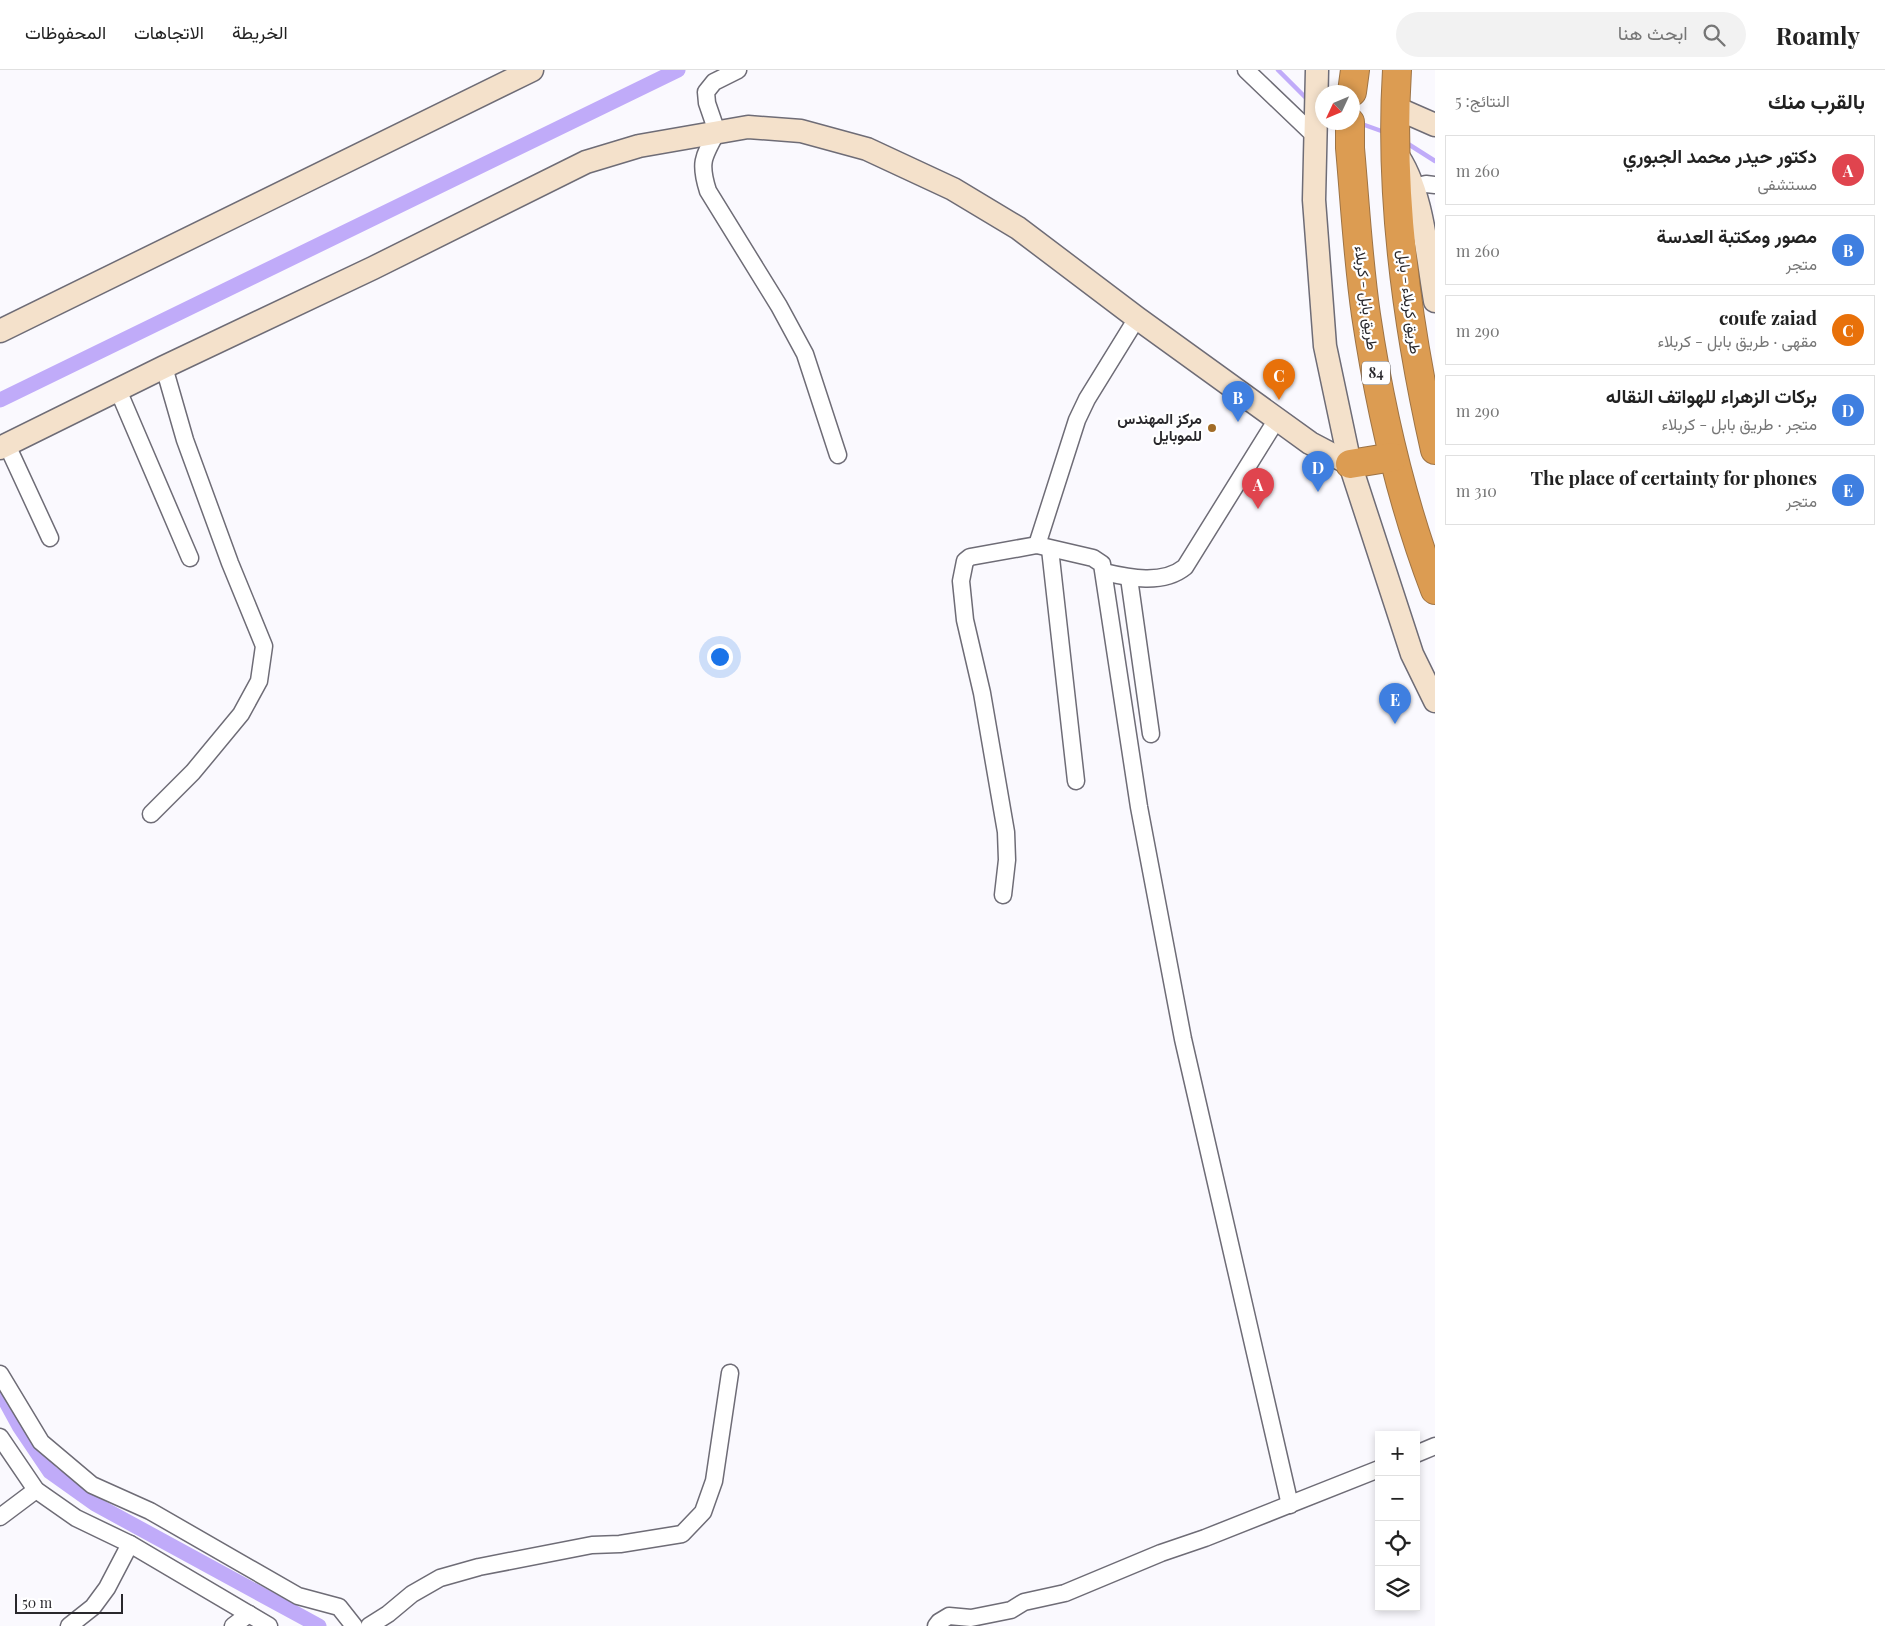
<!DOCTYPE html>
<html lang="ar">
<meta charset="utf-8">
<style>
body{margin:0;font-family:"Playfair Display",Vazirmatn,serif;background:#f2f2f2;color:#222;direction:rtl}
.controls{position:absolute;right:15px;bottom:15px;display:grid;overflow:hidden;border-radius:0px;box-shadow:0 2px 8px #0003}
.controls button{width:45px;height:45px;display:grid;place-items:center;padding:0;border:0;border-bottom:1px solid #e0e0e0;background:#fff;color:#222;font:25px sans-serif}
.compass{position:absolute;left:1315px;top:15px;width:45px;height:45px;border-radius:50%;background:#fff;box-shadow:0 2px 8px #0003;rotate:226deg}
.scale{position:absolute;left:15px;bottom:12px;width:108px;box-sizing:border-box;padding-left:5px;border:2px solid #29282c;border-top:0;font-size:14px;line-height:18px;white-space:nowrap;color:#29282c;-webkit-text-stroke:4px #fff;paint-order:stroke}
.you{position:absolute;left:719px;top:586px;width:18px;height:18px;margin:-12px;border:4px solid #fff;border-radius:50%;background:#1a73e8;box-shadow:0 0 0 8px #1a73e833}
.badge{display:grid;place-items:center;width:32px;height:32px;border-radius:50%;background:#d93025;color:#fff;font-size:16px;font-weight:700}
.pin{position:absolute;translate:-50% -41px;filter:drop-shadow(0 1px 2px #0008)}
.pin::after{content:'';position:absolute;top:26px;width:18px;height:15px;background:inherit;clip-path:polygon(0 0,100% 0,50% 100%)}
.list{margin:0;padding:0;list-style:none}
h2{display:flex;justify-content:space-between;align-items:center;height:65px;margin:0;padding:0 20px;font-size:21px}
h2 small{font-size:16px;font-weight:400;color:#767676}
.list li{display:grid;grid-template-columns:32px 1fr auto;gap:15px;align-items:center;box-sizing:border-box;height:70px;margin:0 10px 10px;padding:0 10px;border:1px solid #e0e0e0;border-radius:0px}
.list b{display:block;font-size:19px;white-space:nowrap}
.list p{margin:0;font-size:16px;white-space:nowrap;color:#767676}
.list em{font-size:16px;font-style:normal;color:#767676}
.icon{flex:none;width:28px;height:28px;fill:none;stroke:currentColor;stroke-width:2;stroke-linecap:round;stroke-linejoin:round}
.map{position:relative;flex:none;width:1435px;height:1556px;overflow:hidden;direction:ltr}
header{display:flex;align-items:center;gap:30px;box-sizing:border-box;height:70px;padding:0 25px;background:#fff;border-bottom:1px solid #e0e0e0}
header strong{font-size:24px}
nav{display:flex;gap:28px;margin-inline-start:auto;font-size:18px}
.search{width:350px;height:45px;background:#f2f2f2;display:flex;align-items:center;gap:12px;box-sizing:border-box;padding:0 18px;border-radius:28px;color:#767676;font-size:19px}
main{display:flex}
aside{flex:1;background:#fff}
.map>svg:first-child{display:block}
</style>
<header>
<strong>Roamly</strong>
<div class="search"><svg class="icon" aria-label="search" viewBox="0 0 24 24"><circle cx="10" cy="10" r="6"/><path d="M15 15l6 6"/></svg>ابحث هنا</div>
<nav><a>الخريطة</a><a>الاتجاهات</a><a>المحفوظات</a></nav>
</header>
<main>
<aside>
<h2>بالقرب منك<small>النتائج: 5</small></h2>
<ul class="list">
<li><span class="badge" style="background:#e0444e">A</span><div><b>دكتور حيدر محمد الجبوري</b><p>مستشفى</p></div><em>260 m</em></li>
<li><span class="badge" style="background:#3f7fe0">B</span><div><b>مصور ومكتبة العدسة</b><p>متجر</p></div><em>260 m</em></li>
<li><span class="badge" style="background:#e8710a">C</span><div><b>coufe zaiad</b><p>مقهى · طريق بابل - كربلاء</p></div><em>290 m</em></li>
<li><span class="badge" style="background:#3f7fe0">D</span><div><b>بركات الزهراء للهواتف النقاله</b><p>متجر · طريق بابل - كربلاء</p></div><em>290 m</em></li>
<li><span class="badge" style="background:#3f7fe0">E</span><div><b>The place of certainty for phones</b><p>متجر</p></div><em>310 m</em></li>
</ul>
</aside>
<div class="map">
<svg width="1435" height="1556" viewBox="0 0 1435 1556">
<rect width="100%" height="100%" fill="#faf9fe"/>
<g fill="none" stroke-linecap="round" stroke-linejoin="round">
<g stroke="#c0abf9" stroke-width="4.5">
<path d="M1278,0l31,31"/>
<path d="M1359,53l28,10"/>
<path d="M1405,72l30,19"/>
</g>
<g stroke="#c0abf9" stroke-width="15">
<path d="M0,330l678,-330"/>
<path d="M0,1321l19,35 31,46 45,32 224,122"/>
</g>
<defs>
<g id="street">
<path d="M738,0l-24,12 -8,10 1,11 10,29c-14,25 -18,31 -9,59l71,115 26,48 33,101"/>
<path d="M1246,0l69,66"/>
<path d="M1414,117l12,-3 9,1"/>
<path d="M118,320l72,168"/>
<path d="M7,375l43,93"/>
<path d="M1037,475l40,-125 10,-21 50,-81"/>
<path d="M1050,479l26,232"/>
<path d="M1104,502c25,6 59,13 81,-5l92,-148"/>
<path d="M1129,508l22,156"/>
<path d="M151,744l42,-42 48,-58 18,-33 5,-35 -34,-83 -45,-123 -21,-73"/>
<path d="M1003,825l4,-35 -1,-28 -24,-139 -17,-73 -4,-39 4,-20 5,-4 67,-12 56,13 9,6 37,243 44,232 107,466"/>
<path d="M0,1304l41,68 51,43 58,26 148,85 41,11 15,19"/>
<path d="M0,1367l36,53 40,28 54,26 139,82"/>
<path d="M1416,1384l19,-8"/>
<path d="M0,1447l36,-27"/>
<path d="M69,1556l24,-19 14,-19 23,-44"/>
<path d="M233,1556l16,-12"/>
<path d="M369,1556l19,-12 24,-20 28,-16 39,-11 113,-22 28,-1 62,-10 21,-22 11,-31 16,-108"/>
<path d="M936,1556l3,-4 10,-6 22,2 40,-8 13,-8 41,-9 96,-40 44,-15 174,-69"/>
</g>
<g id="secondary">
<path d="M1317,0l-3,130 11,146 25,118 62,190 23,47"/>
<path d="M1394,37l41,18"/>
<path d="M1395,82c28,37 32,104 40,149"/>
<path d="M0,261l532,-261"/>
<path d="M0,378l164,-81 209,-99 213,-106 53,-16 109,-19 53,4 66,18 86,40 65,39 119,90 173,125 40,21"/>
</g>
<g id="highway">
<path d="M1397,0c-8,127 10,256 38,380"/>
<path d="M1352,22l3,-22"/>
<path d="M1350,52v26c5,55 8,112 16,167 14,94 35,186 69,275"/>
<path d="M1350,394l43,-7"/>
</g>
</defs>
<use href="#street" stroke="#6e6c76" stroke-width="19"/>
<use href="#secondary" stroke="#6e6c76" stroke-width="25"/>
<use href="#highway" stroke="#9d7345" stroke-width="30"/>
<use href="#street" stroke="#fff" stroke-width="16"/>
<use href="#secondary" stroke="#f4e1cb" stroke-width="22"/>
<use href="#highway" stroke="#dc9c52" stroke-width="28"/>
</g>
<circle fill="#a26c27" stroke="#fff" stroke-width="2" cx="1212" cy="358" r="5"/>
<g text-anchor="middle" stroke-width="4.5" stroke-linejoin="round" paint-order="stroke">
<rect fill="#fff" stroke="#69686b" stroke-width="1" x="1362" y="291.5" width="28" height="23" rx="4"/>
<g font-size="14" font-weight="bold" fill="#29282c">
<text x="1376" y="308">84</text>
</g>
<g font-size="15" fill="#29282c" stroke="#fff">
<text transform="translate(1366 228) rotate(83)" y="5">طريق بابل - كربلاء</text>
<text transform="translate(1409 232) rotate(83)" y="5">طريق كربلاء - بابل</text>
</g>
<g font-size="15" font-weight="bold" fill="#29282c" stroke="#fff" text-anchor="end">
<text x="1202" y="354">مركز المهندس<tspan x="1202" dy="17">للموبايل</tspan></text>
</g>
</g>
</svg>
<div class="controls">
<button>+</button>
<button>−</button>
<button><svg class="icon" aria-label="locate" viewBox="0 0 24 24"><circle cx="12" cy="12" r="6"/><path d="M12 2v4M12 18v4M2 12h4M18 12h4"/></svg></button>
<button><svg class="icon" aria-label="layers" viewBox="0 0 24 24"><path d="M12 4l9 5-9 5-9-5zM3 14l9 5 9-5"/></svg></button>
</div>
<svg class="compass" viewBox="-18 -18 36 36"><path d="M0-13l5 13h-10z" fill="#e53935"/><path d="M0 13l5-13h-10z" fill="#767676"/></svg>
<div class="scale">50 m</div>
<div class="you"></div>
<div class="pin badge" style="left:1258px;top:439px;background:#e0444e">A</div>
<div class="pin badge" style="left:1238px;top:352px;background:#3f7fe0">B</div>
<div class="pin badge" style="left:1279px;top:330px;background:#e8710a">C</div>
<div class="pin badge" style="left:1318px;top:422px;background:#3f7fe0">D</div>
<div class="pin badge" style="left:1395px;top:654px;background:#3f7fe0">E</div>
</div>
</main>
